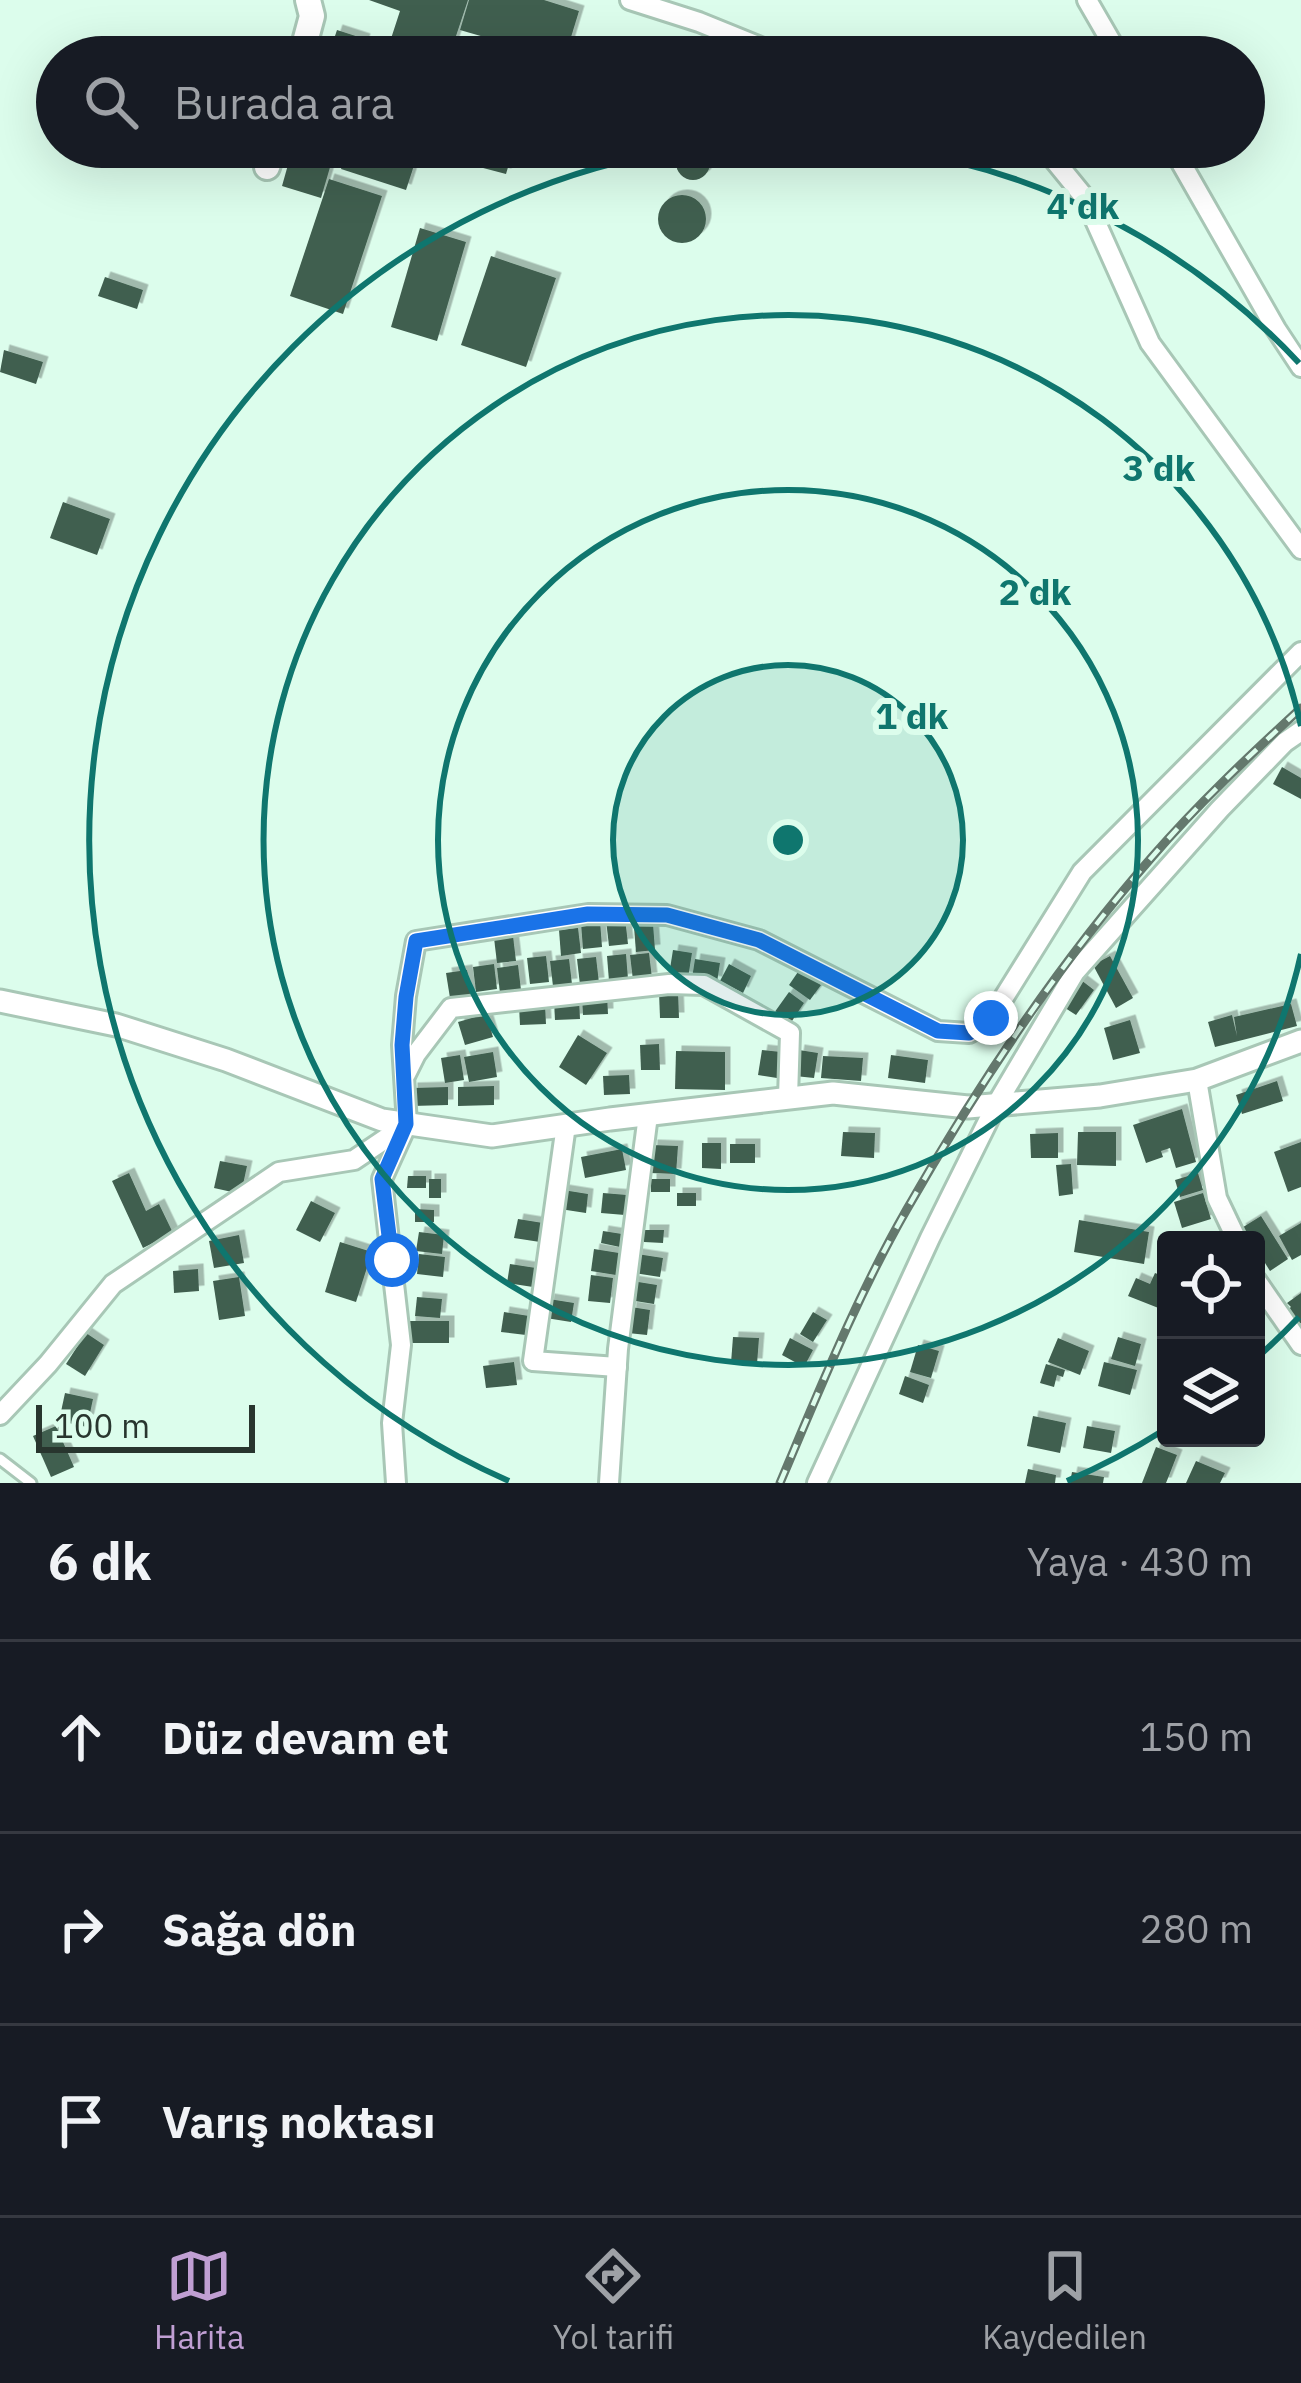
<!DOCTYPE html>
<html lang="tr">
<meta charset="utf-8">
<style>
body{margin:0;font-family:"IBM Plex Sans",sans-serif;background:#20242c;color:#f1f3f6}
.controls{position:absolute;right:36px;bottom:36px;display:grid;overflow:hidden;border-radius:12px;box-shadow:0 12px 48px #0002}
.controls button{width:108px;height:108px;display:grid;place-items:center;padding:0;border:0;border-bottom:3px solid #363941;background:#171b24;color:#f1f3f6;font:60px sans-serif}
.scale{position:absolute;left:36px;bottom:30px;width:219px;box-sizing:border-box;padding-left:12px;border:6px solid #28352e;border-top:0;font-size:33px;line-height:42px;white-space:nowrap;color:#28352e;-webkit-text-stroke:9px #dcfdec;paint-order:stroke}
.stop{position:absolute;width:36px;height:36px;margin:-27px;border:9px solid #1a73e8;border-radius:50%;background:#fff}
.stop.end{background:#1a73e8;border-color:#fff;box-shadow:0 3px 12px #0008}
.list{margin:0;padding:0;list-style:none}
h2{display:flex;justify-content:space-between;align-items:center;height:156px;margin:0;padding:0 48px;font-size:51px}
h2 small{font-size:39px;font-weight:400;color:#9ea1a6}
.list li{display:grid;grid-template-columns:78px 1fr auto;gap:36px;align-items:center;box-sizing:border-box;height:192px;padding:0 48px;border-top:3px solid #363941}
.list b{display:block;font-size:45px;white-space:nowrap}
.list em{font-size:39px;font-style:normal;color:#9ea1a6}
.icon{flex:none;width:66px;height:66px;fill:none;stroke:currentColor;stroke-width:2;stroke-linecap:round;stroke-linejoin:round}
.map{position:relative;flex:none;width:1301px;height:1483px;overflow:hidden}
.search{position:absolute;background:#171b24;box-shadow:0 12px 48px #0002;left:36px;right:36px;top:36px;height:132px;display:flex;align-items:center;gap:30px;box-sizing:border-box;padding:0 42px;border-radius:66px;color:#9ea1a6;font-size:45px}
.sheet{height:732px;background:#171b24}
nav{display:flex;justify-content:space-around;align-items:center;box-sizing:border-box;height:168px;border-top:3px solid #363941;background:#171b24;font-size:33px;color:#9ea1a6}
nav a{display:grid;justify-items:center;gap:6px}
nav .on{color:#c09fd3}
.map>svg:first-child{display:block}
</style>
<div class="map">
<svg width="1301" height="1483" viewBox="0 0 1301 1483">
<defs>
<filter id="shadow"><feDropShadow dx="5.5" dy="-5.5" stdDeviation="0" flood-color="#0004"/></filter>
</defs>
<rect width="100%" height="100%" fill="#dcfdec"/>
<g fill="#415e4f" filter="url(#shadow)">
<path d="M369,0h99l-19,57h-64l15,-46z"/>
<path d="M469,0h75l35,11 -14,46h-12l-93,-27z"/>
<path d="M337,30l28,9 -6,18h-31z"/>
<circle cx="693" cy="163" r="17"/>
<path d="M293,147h43l-15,51 -39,-12z"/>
<path d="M348,147h72l-14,43 -65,-21z"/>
<path d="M427,147h87l-8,27 -80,-21z"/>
<path d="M329,179l53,17 -39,118 -53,-18z"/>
<circle cx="682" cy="219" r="24"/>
<path d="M420,228l46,14 -29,99 -46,-14z"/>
<path d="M491,256l65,22 -30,89 -65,-22z"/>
<path d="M105,277l38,13 -6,19 -39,-13z"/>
<path d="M4,350l39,12 -7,22 -36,-12z"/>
<path d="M63,502l47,17 -13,36 -47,-17z"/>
<path d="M1282,767l19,11v21l-28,-15z"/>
<path d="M625,918l3,26 -19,2 -3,-26z"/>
<path d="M600,921l2,26 -19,2 -2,-26z"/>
<path d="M653,924l2,26 -19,2 -2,-25z"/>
<path d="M578,928l3,25 -20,3 -2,-26z"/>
<path d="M513,936l3,25 -19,2 -3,-25z"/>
<path d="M673,950l19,3 -4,25 -19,-3z"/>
<path d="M649,953l3,25 -19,2 -3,-25z"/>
<path d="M626,954l2,25 -19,2 -2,-25z"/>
<path d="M546,956l3,26 -19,2 -3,-26z"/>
<path d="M1110,956l23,42 -17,10 -23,-43z"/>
<path d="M596,957l3,26 -19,2 -3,-26z"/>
<path d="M569,959l3,25 -19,2 -3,-25z"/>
<path d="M695,959l25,4 -3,19 -25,-4z"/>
<path d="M494,964l3,25 -21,3 -3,-25z"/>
<path d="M729,964l22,12 -8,17 -23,-12z"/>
<path d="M518,965l3,25 -21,3 -3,-25z"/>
<path d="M800,969l21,16 -11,15 -21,-15z"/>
<path d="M467,970l4,25 -21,3 -4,-25z"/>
<path d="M1081,980l13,10 -18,25 -14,-9z"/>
<path d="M659,992h19l1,26h-19z"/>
<path d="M789,992l15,11 -14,21 -16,-11z"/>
<path d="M607,995l1,19 -25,1 -1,-19z"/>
<path d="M579,999l1,20 -25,1 -1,-19z"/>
<path d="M1291,1004l6,22 -82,21 -7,-25 24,-7 5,21 -3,-19z"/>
<path d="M545,1005l1,19 -26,1 -1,-19z"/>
<path d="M486,1014l7,23 -28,8 -7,-23z"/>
<path d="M1130,1020l10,33 -27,7 -9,-32z"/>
<path d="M578,1035l29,18 -21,32 -27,-18z"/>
<path d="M659,1044l1,26h-19l-1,-25z"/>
<path d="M762,1050l19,2 -4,26 -19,-3z"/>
<path d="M799,1050l19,3 -4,25 -19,-2z"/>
<path d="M676,1051l49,1v38l-50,-1z"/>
<path d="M493,1052l4,25 -28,5 -5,-25z"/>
<path d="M460,1055l4,25 -19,3 -4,-25z"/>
<path d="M891,1055l37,5 -3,23 -37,-5z"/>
<path d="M823,1056l40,2 -2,23 -40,-3z"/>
<path d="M629,1075l1,19 -26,1 -1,-19z"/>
<path d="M1277,1081l6,20 -41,13 -6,-19z"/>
<path d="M494,1086v19l-36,1v-19z"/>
<path d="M448,1087v18l-36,1v-18z"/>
<path d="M1182,1109l14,53 -20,6 -6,-20 -9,3 2,6 -17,6 -13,-38z"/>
<path d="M843,1132l32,1 -1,25 -33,-2z"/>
<path d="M1078,1132h38v34l-39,-1z"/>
<path d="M1058,1133v25h-27l-1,-24z"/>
<path d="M1301,1142v45l-13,5 -14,-40z"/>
<path d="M702,1143h19v26l-19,-1z"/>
<rect x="730" y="1144" width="25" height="19"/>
<path d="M652,1145l26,1 -2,28 -26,-1z"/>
<path d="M622,1149l4,21 -41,8 -4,-21z"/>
<path d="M220,1161l27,5 -6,28 -27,-6z"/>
<path d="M1071,1164l2,30 -14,2 -3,-31z"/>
<path d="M129,1173l17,38 13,-7 14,29 -30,15 -31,-67z"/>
<path d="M1198,1173l5,17 -23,7 -5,-17z"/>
<path d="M408,1176h18v12h-19z"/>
<rect x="429" y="1179" width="12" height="19"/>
<rect x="651" y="1179" width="19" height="13"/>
<path d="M563,1190l25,4 -2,19 -26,-4z"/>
<path d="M603,1193l24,2 -2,20 -24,-2z"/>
<rect x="677" y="1193" width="19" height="13"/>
<path d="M1203,1193l8,26 -29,9 -8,-26z"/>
<path d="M311,1201l24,12 -15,29 -24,-12z"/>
<path d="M415,1209l19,1v12h-19z"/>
<path d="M1261,1216l27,43 -18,12 -5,-8 -6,3 -3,-4v-22h-9l-7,-11z"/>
<path d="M518,1219l25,4 -3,19 -26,-4z"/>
<path d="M1079,1220l70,12 -5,32 -70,-12z"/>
<path d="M1301,1223v32l-9,5 -13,-24z"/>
<path d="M644,1230h20l-1,13 -19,-1z"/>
<path d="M603,1231l19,3 -2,13 -19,-4z"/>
<path d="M419,1232l25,3 -2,19 -26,-3z"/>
<path d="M239,1235l5,28 -30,5 -5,-27z"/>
<path d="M340,1242l32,10 -16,50 -31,-10z"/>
<path d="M594,1249l25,4 -3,22 -25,-4z"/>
<path d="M419,1254l26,3 -2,20 -26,-3z"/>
<path d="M637,1254l26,4 -3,19 -26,-4z"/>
<path d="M510,1264l26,4 -3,19 -26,-4z"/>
<path d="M198,1269l1,22 -25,2 -1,-22z"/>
<path d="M1155,1273l10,4 -4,9 5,2v9l-5,12 -33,-13 8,-18 14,6z"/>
<path d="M591,1275l22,3 -3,25 -22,-2z"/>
<path d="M239,1277l6,39 -26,4 -6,-39z"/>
<path d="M632,1281l25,4 -3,19 -25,-4z"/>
<path d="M1301,1293v30l-3,2 -11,-15 4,-3 -4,-4z"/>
<path d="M417,1297l25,2 -2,19 -25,-2z"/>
<path d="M549,1299l25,4 -3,19 -25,-4z"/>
<path d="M631,1307l19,3 -3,25 -19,-2z"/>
<path d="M504,1312l25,4 -3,19 -25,-3z"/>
<path d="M813,1312l14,8 -14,22 -13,-8z"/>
<rect x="410" y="1321" width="39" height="22"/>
<path d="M86,1333l18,12 -19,31 -19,-12z"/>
<path d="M733,1337l26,1 -2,26 -26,-1z"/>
<path d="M1118,1337l23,7 -6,22 -24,-7z"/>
<path d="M790,1338l23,12 -9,17 -22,-12z"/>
<path d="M1058,1338l31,13 -9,24 -32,-13z"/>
<path d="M918,1345l21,6 -8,27 -21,-6z"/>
<path d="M514,1362l3,23 -31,3 -3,-22z"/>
<path d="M1104,1362l33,8 -7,25 -32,-9z"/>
<path d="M1046,1364l19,6 -2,7 -6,-2 -3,12 -14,-4z"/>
<path d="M905,1376l24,9 -6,18 -24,-9z"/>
<path d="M65,1393l28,6 -6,28 -28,-6z"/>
<path d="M1033,1416l33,7 -6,30 -33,-7z"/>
<path d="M56,1426l18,41 -23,10 -18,-41z"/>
<path d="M1087,1426l28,5 -4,22 -28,-5z"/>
<path d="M1156,1447l21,8 -7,18 -4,10h-24z"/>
<path d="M1196,1461l29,12 -5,10h-34z"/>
<path d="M1028,1469l28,6 -1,8h-30z"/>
<path d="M1072,1472l32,5 -1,6h-33z"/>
</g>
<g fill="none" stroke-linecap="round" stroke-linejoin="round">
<defs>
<path id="service" d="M0,1459l31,24"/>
<g id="minor">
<path d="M630,0l69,22 86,35"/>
<path d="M1087,0l33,57"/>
<path d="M1037,147l13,8 35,43 65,145 151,206"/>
<path d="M1172,147l104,182 25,38"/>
<path d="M406,1074l10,-20 35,-46 218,-24 35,1 86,48 -2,65"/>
<path d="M1197,1080l20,118 20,42"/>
<path d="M566,1125l-33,236 84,6"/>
<path d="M1256,1280l45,65"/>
<path d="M0,1415l48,-51 65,-80 166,-112 75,-12 49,-33"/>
<path d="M396,1483l-4,-60 9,-78 -19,-166 25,-55 -5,-79 4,-49 10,-55 172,-27 79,1 92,25 179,91 31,2 22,-15 91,-146 219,-220"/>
<path d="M609,1483l9,-134 30,-234"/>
<path d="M817,1483l113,-245 66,-133 79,-133 145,-163 65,-67 16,-11"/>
</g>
<path id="tertiary" d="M0,1001l116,24 110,35 156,60 110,16 118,-17 223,-26 135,14 132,-11 97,-16 104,-39"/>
<g id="secondary">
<path d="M301,57l11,-41 -4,-16"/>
<path d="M267,167l7,-20"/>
</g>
</defs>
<use href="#service" stroke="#a8c7b6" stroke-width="15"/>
<use href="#minor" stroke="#a8c7b6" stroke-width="24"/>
<use href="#tertiary" stroke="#a8c7b6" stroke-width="27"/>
<use href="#secondary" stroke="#a8c7b6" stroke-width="30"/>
<use href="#service" stroke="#fff" stroke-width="9"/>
<use href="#minor" stroke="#fff" stroke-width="18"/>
<use href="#tertiary" stroke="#fff" stroke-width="21"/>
<use href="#secondary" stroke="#fff" stroke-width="24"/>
<defs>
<path id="rail" d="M780,1483c39,-92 77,-187 127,-274 69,-121 153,-247 245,-352 46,-53 97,-101 149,-149"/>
</defs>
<use href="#rail" stroke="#64786d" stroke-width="9"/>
<use href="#rail" stroke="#dcfdec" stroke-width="4.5" stroke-dasharray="14" stroke-linecap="butt"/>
</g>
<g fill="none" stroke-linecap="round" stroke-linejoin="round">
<path stroke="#1a73e8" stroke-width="15" d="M392,1260l-10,-81 24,-55 -4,-79 4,-48 10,-56 172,-27 79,1 92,25 179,91 31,2 22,-15"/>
</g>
<circle cx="788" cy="840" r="175" fill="#0f766e" fill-opacity=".12"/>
<g fill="none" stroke="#0f766e" stroke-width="6">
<circle cx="788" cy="840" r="175"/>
<circle cx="788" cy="840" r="350"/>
<path d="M1301 954A525 525 0 1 1 1301 726"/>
<path d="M1299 1317A699 699 0 0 1 1260 1355M1164 1430A699 699 0 0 1 1067 1481M509 1481A699 699 0 0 1 691 148M885 148A699 699 0 0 1 1299 363"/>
</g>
<circle cx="788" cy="840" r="18" fill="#0f766e" stroke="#dcfdec" stroke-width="6"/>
<g font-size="36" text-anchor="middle" font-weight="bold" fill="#0f766e" stroke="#dcfdec" stroke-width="12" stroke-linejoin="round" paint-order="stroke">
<text x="1083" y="219">4 dk</text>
<text x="1159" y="481">3 dk</text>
<text x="1035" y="605">2 dk</text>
<text x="912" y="729">1 dk</text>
</g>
</svg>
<div class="controls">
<button><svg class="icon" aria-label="locate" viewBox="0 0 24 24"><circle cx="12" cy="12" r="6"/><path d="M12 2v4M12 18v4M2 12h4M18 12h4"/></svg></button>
<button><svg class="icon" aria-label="layers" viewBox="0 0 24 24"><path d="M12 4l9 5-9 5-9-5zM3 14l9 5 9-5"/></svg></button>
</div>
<div class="scale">100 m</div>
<div class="stop" style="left:392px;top:1260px"></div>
<div class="stop end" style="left:991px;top:1018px"></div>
<div class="search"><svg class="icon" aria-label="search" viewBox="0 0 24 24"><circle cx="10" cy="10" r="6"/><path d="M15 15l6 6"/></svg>Burada ara</div>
</div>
<section class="sheet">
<h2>6 dk<small>Yaya · 430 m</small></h2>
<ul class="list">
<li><svg class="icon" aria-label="ahead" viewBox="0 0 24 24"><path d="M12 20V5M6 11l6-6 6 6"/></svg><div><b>Düz devam et</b></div><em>150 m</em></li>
<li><svg class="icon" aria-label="right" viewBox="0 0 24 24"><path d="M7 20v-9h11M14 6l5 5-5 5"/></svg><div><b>Sağa dön</b></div><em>280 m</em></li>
<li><svg class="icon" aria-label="arrive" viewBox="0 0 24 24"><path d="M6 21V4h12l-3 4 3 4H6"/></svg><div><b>Varış noktası</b></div></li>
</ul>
</section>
<nav>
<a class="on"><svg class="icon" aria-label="map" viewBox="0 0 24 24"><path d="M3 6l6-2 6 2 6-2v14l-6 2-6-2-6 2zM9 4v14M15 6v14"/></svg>Harita</a>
<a><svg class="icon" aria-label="directions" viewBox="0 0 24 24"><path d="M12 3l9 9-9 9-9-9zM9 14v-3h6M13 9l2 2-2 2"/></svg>Yol tarifi</a>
<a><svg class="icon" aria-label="saved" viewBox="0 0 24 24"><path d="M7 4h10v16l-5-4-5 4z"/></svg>Kaydedilen</a>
</nav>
